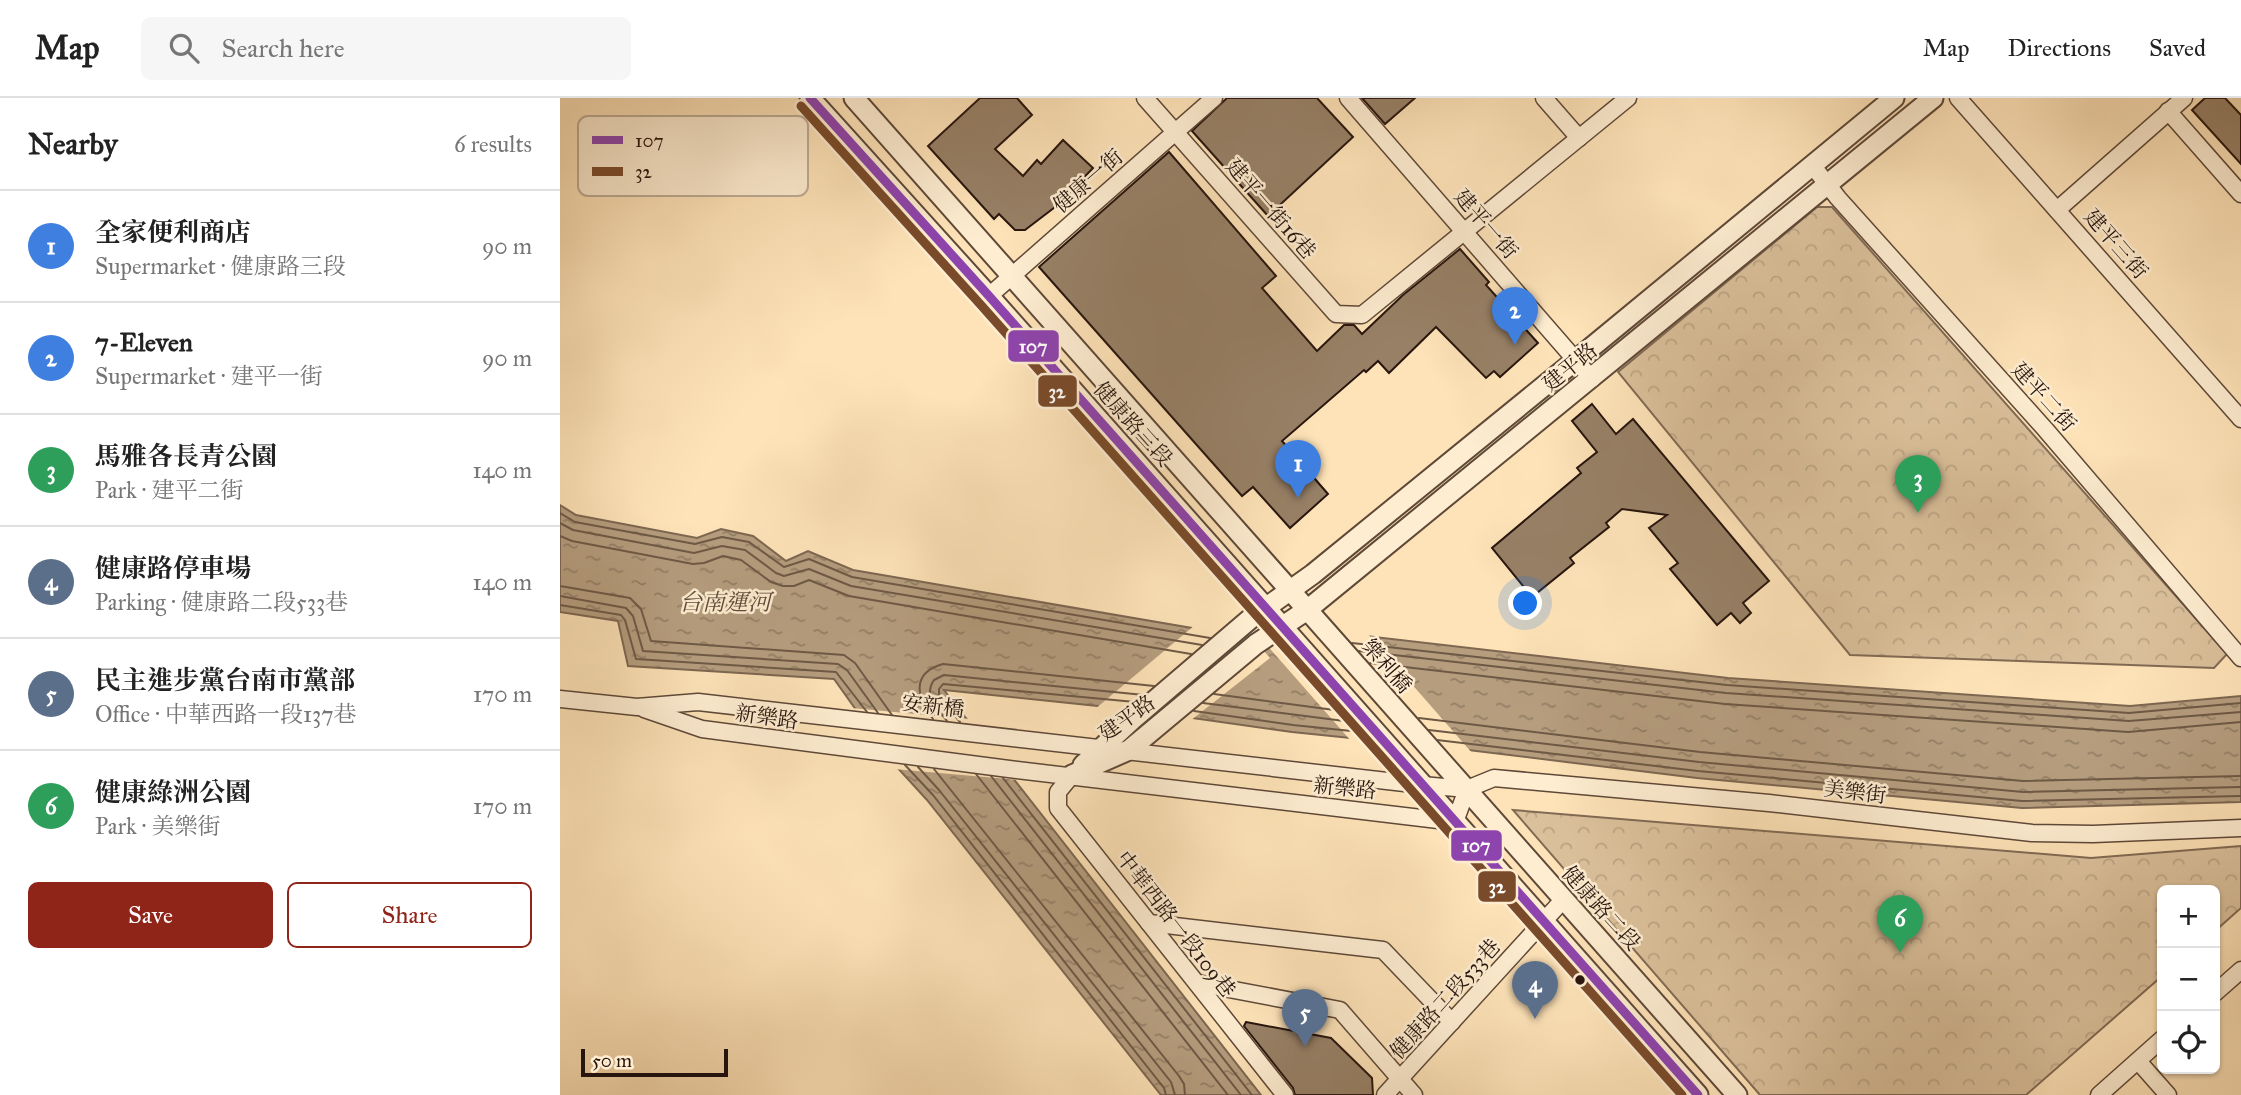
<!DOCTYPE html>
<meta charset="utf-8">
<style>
body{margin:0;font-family:"IM FELL Great Primer","Noto Serif TC",serif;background:#f6f6f6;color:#222}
.controls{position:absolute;right:21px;bottom:21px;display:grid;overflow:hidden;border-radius:10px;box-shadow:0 2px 5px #0004}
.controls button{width:63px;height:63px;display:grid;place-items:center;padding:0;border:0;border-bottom:2px solid #e0e0e0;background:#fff;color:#222;font:35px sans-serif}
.scale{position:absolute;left:21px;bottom:18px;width:147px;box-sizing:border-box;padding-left:7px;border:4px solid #28150e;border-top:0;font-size:19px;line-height:24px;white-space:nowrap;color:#28150e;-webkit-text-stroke:5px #feedd1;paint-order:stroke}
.you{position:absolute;left:966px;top:506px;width:24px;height:24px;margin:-18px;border:5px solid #fff;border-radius:50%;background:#1a73e8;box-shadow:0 0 0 10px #1a73e833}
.badge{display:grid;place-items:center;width:46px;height:46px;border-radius:50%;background:#8f2418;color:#fff;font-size:23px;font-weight:700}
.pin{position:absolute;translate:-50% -58px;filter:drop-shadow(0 2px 4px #0008)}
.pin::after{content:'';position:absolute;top:37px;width:24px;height:21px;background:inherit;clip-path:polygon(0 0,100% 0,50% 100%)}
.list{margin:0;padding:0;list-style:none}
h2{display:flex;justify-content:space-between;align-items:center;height:91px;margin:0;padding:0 28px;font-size:30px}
h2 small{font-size:23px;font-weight:400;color:#767676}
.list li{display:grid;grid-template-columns:46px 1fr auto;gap:21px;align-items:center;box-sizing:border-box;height:112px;padding:0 28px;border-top:2px solid #e0e0e0}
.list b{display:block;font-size:26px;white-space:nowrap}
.list p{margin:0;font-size:23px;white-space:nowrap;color:#767676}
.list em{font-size:23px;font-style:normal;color:#767676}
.actions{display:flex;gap:14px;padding:21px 28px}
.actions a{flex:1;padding:16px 0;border:2px solid #8f2418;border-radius:10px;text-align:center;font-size:24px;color:#8f2418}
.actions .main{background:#8f2418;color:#fff}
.icon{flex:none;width:38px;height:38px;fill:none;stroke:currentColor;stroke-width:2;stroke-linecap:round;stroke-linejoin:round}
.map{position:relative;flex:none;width:1681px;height:997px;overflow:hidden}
header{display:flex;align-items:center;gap:42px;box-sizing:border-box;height:98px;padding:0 35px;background:#fff;border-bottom:2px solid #e0e0e0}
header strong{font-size:33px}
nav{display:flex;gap:38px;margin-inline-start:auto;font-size:24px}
.search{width:490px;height:63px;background:#f6f6f6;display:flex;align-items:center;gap:18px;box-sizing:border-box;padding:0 24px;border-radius:10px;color:#767676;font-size:26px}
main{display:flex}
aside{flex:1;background:#fff}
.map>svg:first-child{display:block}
</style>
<header>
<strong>Map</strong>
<div class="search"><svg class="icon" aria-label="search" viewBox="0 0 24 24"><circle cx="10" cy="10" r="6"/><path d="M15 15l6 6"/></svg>Search here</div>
<nav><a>Map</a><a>Directions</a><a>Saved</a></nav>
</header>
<main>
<aside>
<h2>Nearby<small>6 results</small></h2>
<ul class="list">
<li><span class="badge" style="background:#3f7fe0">1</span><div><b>全家便利商店</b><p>Supermarket · 健康路三段</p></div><em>90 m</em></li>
<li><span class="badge" style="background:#3f7fe0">2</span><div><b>7-Eleven</b><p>Supermarket · 建平一街</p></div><em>90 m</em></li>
<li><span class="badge" style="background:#2e9e5b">3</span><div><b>馬雅各長青公園</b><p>Park · 建平二街</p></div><em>140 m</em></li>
<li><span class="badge" style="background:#5c6f8a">4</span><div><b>健康路停車場</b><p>Parking · 健康路二段533巷</p></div><em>140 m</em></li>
<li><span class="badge" style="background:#5c6f8a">5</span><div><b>民主進步黨台南市黨部</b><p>Office · 中華西路一段137巷</p></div><em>170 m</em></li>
<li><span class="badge" style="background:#2e9e5b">6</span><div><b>健康綠洲公園</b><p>Park · 美樂街</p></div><em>170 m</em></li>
</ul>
<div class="actions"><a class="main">Save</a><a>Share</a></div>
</aside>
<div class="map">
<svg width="1681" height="997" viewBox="0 0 1681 997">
<defs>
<pattern id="park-crowns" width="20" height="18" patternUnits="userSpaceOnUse" patternTransform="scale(1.75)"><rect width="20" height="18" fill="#dac09b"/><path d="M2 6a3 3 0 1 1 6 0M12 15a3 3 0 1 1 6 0" fill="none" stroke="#bba484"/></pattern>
<pattern id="water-ripples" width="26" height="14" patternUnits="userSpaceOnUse" patternTransform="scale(1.75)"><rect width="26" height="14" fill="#b59d7e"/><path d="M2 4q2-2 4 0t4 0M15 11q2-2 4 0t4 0" fill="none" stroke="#937f66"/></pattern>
</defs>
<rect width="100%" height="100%" fill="#fee3b8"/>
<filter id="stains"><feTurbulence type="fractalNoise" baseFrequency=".00286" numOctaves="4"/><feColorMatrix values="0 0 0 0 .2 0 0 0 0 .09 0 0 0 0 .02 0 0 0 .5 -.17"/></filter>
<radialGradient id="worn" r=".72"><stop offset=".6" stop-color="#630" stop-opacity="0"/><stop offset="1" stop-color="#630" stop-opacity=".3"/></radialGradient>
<g fill="url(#park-crowns)" stroke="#816a54" stroke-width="2">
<path d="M1257,109h15l395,447 -13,14 -364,-13 -232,-283z"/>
<path d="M953,712l578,48 150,-12v62l-26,23v-41h-53v86l-136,119h-266z"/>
</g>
<path fill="url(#water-ripples)" stroke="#7d6751" stroke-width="2" d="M0,407l16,10 121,23 24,-9 32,7 33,25 22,-10 45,19 415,71 89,-6 371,43 402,28 111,-10v106l-219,6 -325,-30 -229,-28 -176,-18 -156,-22 -192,-20 317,405h-100l-234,-295 -31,-34 -62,-87 -206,-13 -10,-45 -58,-9z"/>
<g fill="#fee3b8">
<path d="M635,527l54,9 21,24 -80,63 -95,-12z"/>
<path d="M797,534l10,1 106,121 -121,-12 -94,-107 10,2z"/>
<path d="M291,610l119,11 48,61 -124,-11z"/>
</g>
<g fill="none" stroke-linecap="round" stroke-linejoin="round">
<g stroke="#6e5946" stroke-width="2">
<path d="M0,415l15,9 120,22 27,-7 27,5 35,25 25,-8 43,18 358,61"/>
<path d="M0,425l13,7 121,23 28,-7 23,4 31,23 8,3 25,-7 42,17 351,59"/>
<path d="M0,438l12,5 121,23 11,-1 19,-7 18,4 30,22 12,4h11l15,-6 40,16 342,58"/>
<path d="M0,488l70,12 11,11 10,32 193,14 11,8 37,52"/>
<path d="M0,498l66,12 7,8 10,35 195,13 9,6 31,43"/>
<path d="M0,507l61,10 4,5 11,39 200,13 31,40"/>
<path d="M792,545l375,42 402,28 112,-10"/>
<path d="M799,553l367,42 403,28 112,-9"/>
<path d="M810,565l355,41 403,28 113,-10"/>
<path d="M654,596l128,17"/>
<path d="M643,605l149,19"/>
<path d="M634,613l99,14 68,7"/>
<path d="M859,620l281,34 323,29 218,-5"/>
<path d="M373,621c-16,-20 -23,-46 10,-55l211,22"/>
<path d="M387,623c-10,-13 -24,-25 -13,-41l10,-5 200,20"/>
<path d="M400,624l-21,-26v-7l4,-5 192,18"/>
<path d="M869,632l270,32 324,30 218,-5"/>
<path d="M877,642l261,31 324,30 219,-5"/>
<path d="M345,667l28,30 231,293 2,7"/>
<path d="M358,669l21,23 232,292 4,13"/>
<path d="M374,671l245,307 5,8 1,11"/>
<path d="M416,676l252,321"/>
<path d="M431,678l250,319"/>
<path d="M443,680l249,317"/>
</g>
</g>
<g fill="#978066" stroke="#28150e" stroke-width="2">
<path d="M420,0h37l15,17 -37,34 28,27 14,-16 4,4 22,-24 30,28 -34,36 -34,26h-10l-16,-16 -5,5 -66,-73z"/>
<path d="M667,0h90l36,39 -85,79 -76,-85z"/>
<path d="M802,0h53l-30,26z"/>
<path d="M1645,0h20l16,17v49l-49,-54z"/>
<path d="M609,54l107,124 -14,12 55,63 27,-26h10l8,9 41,-39 57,-46 29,33 -3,3 52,58 -38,34 -6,-6 -8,7 -50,-51 -47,46 -11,-12 -12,11 -2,-2 -82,71 46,53 -38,34 -37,-41 -11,9 -203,-229z"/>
<path d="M1032,306l24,30 17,-15 136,162 -26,22 8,10 -11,10 -9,-10 -14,12 -47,-56 8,-6 -29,-35 18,-13 -45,-6 -16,14 3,4 -39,31 4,5 -42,34 -40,-49 89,-75 -4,-5 20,-16 -25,-31z"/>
<path d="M686,924l85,16 41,40 1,17h-78l-2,-7 -49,-62z"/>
</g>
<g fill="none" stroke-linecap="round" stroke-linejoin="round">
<defs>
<g id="minor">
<path d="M585,0l191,216 26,1 266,-217"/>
<path d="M788,0l244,281"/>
<path d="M984,0l35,40"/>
<path d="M1398,0l283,321"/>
<path d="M1608,13l73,83"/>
<path d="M1252,67l26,33 207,231 196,229"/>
<path d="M1497,112l127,-112"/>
<path d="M429,198l225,-198"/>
<path d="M0,601l77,8 61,-5 724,83 45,4 27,-11 275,25 263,30 61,1 148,-6"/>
<path d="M84,611l58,20 307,40 446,53 12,-33"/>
<path d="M512,677l-14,17v16l227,287"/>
<path d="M589,825l234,27 69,72"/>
<path d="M637,885l143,27 74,85"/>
<path d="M1655,895l26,-23"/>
<path d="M1578,963l30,34"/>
<path d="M825,997l178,-195"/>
<path d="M1539,997l63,-56"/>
</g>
<g id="tertiary">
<path d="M250,0l179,198 709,799"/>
<path d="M294,0l883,997"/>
<path d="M523,667l50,-46 117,-100 63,-45 274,-223 307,-253"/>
<path d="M512,677l57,-25 127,-106 51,-34 626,-512"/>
</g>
</defs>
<use href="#minor" stroke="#5e4838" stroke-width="19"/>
<use href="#tertiary" stroke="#5e4838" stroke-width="23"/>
<use href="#minor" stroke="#feedd1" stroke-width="16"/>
<use href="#tertiary" stroke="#feedd1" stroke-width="19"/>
<defs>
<path id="bus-1" d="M250,0l179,198 709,799"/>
<path id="bus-2" d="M241,8l179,198 702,791"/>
</defs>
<use href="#bus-1" stroke="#feedd1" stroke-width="14"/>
<use href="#bus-2" stroke="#feedd1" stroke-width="14"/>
<use href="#bus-1" stroke="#8e44ad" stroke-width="9"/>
<use href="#bus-2" stroke="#7a4b2a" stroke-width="9"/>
</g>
<circle fill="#28150e" stroke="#feedd1" stroke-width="2.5" cx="1020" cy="882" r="6"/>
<g text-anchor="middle" stroke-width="5" stroke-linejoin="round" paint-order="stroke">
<g font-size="21" fill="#28150e" stroke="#feedd1">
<text transform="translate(528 83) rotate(-41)" y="7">健康一街</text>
<text transform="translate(711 111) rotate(49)" y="7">建平一街16巷</text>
<text transform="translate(926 126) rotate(49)" y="7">建平一街</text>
<text transform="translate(1556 146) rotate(49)" y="7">建平三街</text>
<text transform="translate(1010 269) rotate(-39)" y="7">建平路</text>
<text transform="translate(1484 299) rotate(48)" y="7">建平二街</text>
<text transform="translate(573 326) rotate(48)" y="7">健康路三段</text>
<text transform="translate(827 568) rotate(49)" y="7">樂利橋</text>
<text transform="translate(373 608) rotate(7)" y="7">安新橋</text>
<text transform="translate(207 619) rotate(8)" y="7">新樂路</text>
<text transform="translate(567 620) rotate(-35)" y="7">建平路</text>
<text transform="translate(785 690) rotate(6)" y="7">新樂路</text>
<text transform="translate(1295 694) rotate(7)" y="7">美樂街</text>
<text transform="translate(1041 810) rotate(48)" y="7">健康路二段</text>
<text transform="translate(616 826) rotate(52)" y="7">中華西路一段109巷</text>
<text transform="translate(885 901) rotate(-48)" y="7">健康路二段533巷</text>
</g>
<g font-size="23" font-style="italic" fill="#604b3b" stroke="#feedd1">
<text x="165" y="512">台南運河</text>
</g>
</g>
<rect x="18" y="18" width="230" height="80" rx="10" fill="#feedd1" stroke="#beac96" stroke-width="2"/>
<rect x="32" y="38" width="31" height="8" fill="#8e44ad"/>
<rect x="32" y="69" width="31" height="9" fill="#7a4b2a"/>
<g font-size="19" fill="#28150e">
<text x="75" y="49">107</text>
<text x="75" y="80">32</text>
</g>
<g stroke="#feedd1" stroke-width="2.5">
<rect x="447" y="231" width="53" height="34" rx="7" fill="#8e44ad"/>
<rect x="477" y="276" width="41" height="34" rx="7" fill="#7a4b2a"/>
<rect x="890" y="731" width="53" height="33" rx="7" fill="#8e44ad"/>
<rect x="917" y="772" width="40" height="33" rx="7" fill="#7a4b2a"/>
</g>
<g font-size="19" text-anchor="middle" font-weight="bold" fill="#fff">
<text x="473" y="255">107</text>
<text x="497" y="300">32</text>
<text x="916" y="754">107</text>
<text x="937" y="795">32</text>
</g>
<rect width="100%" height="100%" filter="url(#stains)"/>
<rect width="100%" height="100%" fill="url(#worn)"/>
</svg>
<div class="controls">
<button>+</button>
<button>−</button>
<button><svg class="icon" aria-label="locate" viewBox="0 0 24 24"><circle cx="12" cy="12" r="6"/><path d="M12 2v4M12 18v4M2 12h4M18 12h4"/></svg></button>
</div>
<div class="scale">50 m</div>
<div class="you"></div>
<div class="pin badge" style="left:738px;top:400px;background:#3f7fe0">1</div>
<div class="pin badge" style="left:955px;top:247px;background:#3f7fe0">2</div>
<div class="pin badge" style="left:1358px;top:415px;background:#2e9e5b">3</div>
<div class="pin badge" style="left:975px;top:921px;background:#5c6f8a">4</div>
<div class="pin badge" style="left:745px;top:949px;background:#5c6f8a">5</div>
<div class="pin badge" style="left:1340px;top:855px;background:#2e9e5b">6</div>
</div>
</main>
